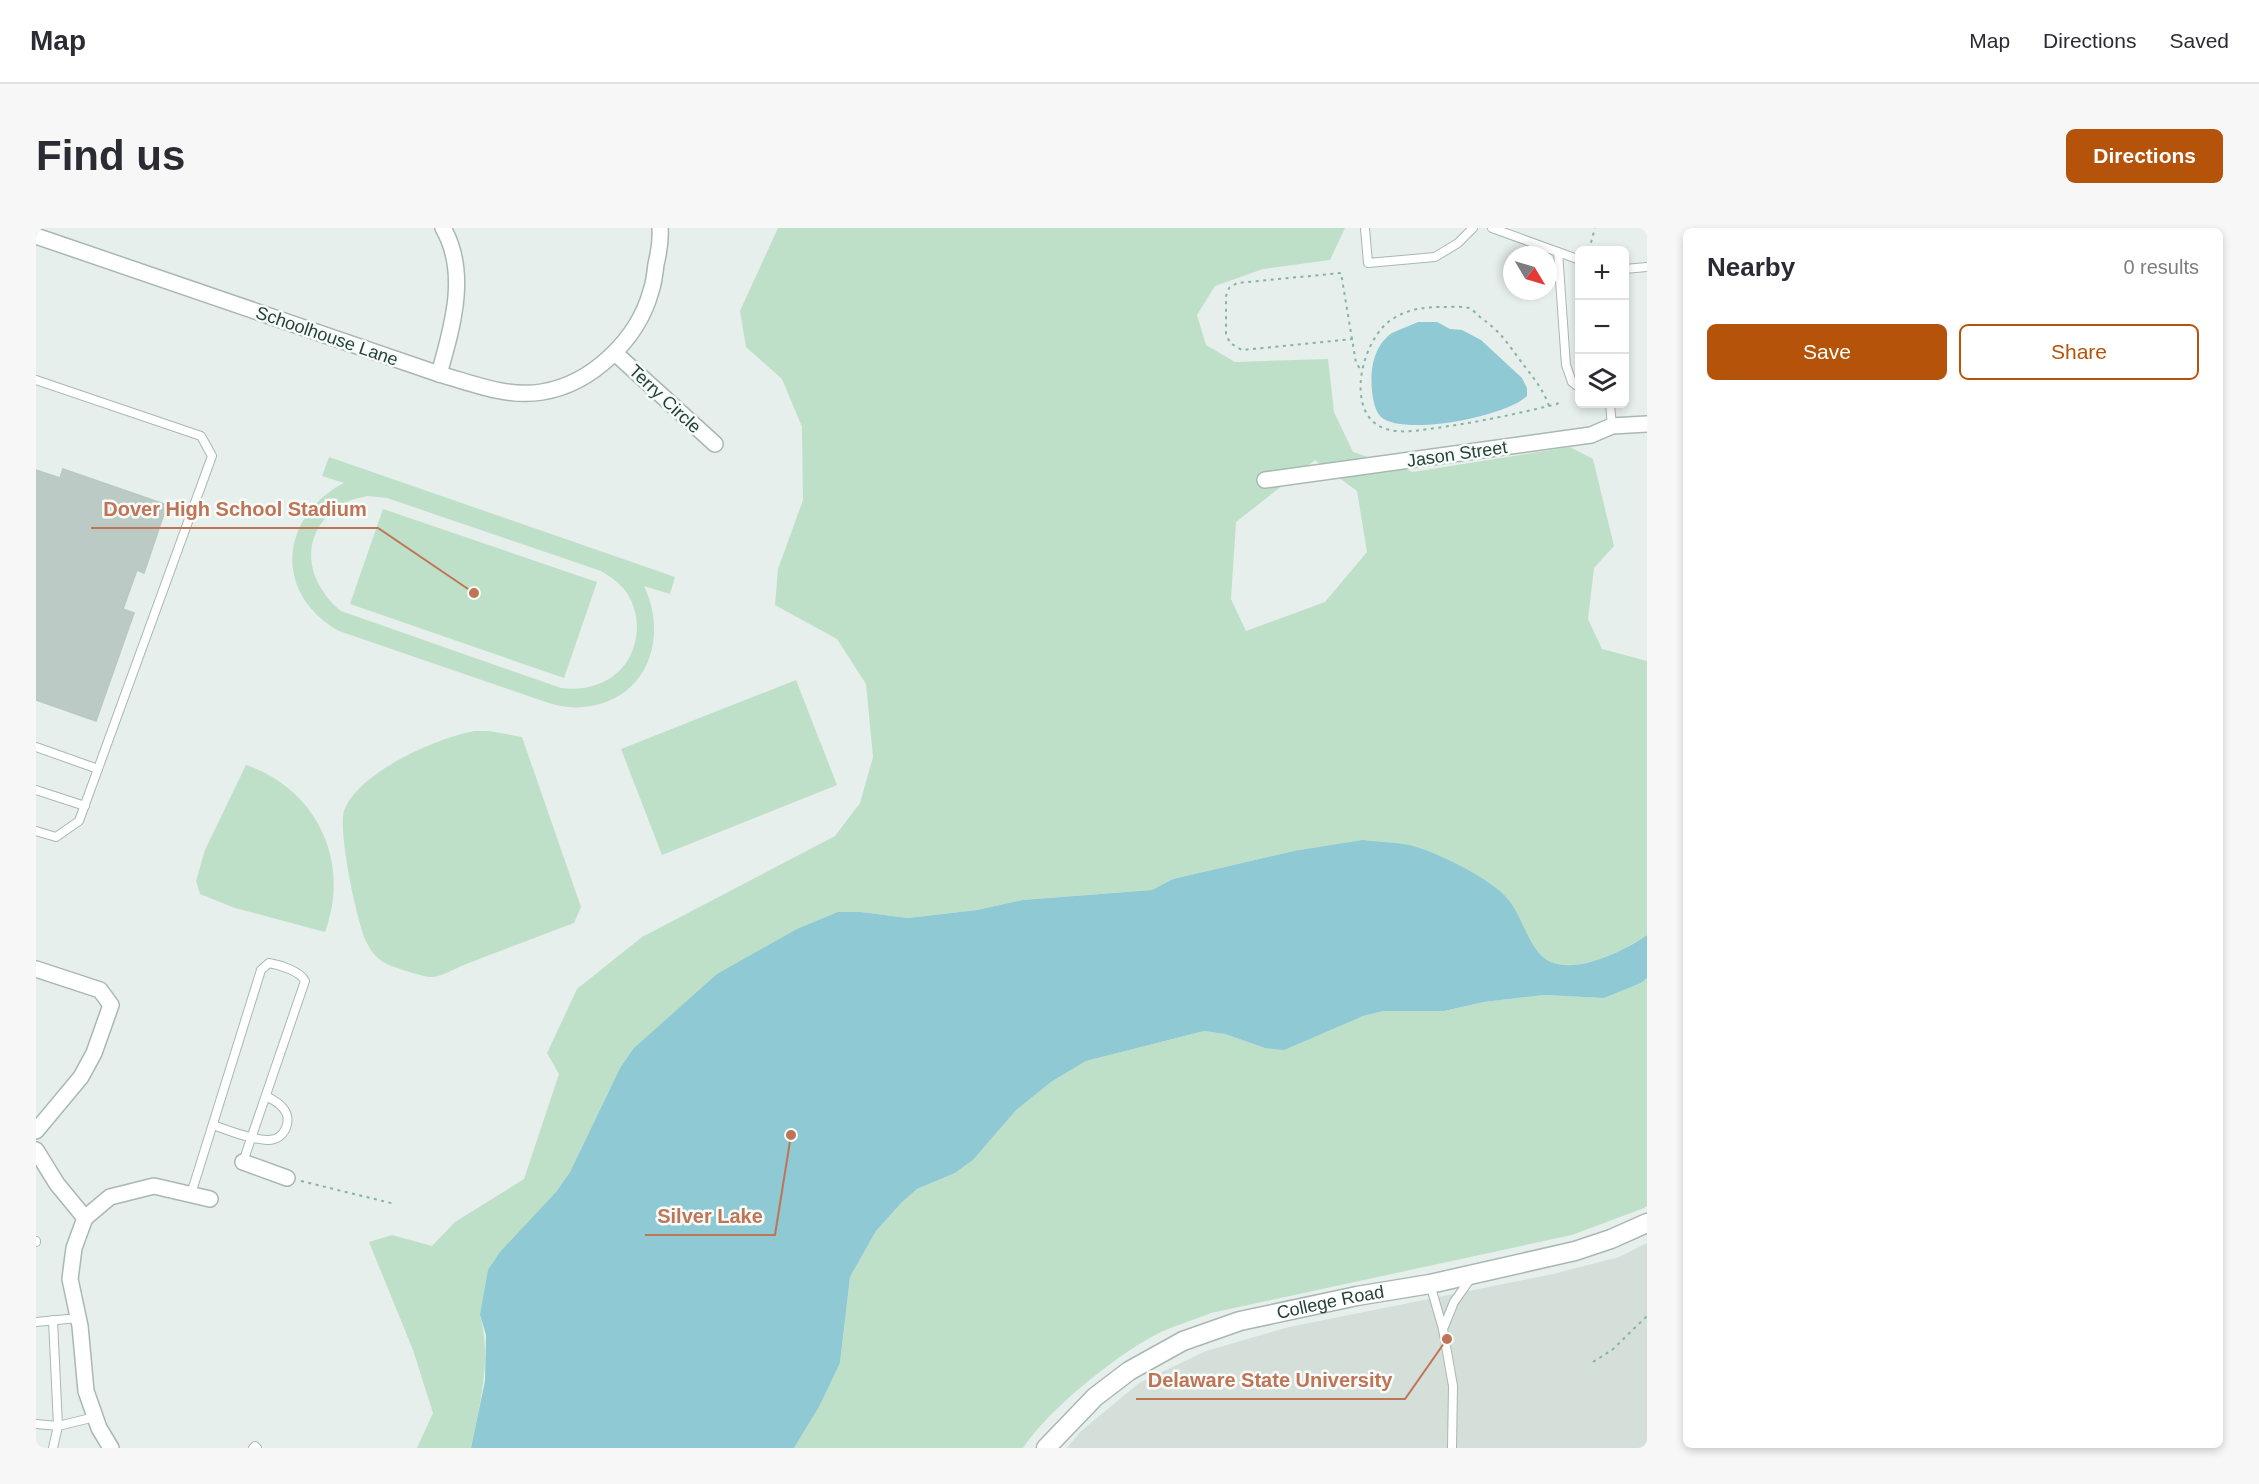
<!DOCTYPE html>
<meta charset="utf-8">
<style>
body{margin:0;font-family:Helvetica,sans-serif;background:#f7f7f7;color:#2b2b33}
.controls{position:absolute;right:18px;top:18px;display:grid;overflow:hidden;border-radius:9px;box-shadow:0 3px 9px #0003}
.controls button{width:54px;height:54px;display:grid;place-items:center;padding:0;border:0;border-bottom:2px solid #e1e1e2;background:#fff;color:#2b2b33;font:30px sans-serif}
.compass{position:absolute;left:1467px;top:18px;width:54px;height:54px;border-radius:50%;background:#fff;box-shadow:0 3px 9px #0003;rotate:128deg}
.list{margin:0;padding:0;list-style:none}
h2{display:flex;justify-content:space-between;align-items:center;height:78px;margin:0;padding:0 24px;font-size:26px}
h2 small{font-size:20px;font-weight:400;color:#7c7c81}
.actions{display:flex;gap:12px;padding:18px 24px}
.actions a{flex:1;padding:14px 0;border:2px solid #b45309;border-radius:9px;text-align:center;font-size:21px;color:#b45309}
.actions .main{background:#b45309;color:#fff}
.icon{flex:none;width:33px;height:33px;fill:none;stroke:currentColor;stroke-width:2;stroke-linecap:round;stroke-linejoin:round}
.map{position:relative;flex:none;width:1611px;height:1220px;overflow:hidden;border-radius:9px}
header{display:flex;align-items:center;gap:36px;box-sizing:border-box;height:84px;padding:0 30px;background:#fff;border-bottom:2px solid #e1e1e2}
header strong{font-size:28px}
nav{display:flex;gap:33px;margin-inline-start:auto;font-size:21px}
.intro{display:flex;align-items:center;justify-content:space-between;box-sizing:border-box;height:144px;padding:0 36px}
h1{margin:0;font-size:42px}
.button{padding:15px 27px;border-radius:9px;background:#b45309;color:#fff;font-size:21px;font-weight:700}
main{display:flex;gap:36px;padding:0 36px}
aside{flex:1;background:#fff;border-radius:9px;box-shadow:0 3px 9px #0003}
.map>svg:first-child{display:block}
</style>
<header>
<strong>Map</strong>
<nav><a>Map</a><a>Directions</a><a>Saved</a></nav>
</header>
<div class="intro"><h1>Find us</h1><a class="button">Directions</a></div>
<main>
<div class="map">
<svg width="1611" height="1220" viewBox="0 0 1611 1220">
<rect width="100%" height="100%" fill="#e6efeb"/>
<path fill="#d4dfda" d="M1611,1015v205h-580l13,-16 59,-49 67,-32 83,-24 264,-53 66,-17z"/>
<g fill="#bfe0c8" fill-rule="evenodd">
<path d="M742,0h567l-15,32 -67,9 -48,17 -18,29 9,30 29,17 93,-3 6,53 19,40 60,20 157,-25 23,12 21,87 -20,22 -6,51 14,30 45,12v274c-25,17 -81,46 -108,20 -9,-9 -25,-45 -32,-57l-213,-47 -121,28 -21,11 -129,10 -46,10 -69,8 -47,-6 -228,137 -13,19 -50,104 -90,143c12,45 0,89 -9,133h-54l16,-35 -20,-63 -44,-108 23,-7 40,11 23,-24 69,-43 35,-105 -12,-21 30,-64 65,-52 193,-101 25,-33 13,-46 -7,-73 -29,-45 -62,-34 3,-36 25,-69 -1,-73 -20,-48 -36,-32 -6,-36zM1279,232l42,31 10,61 -42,50 -79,29 -15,-32 5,-77z"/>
<path d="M293,229l346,120 -5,17 -26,-8c25,52 3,115 -60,121 -17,2 -34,-3 -50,-9l-195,-67c-66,-37 -60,-114 5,-148l-22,-7zM331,268l20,2 214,73c8,5 16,10 22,17 9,10 14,26 14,39 -1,43 -35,66 -76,61l-220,-77c-38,-31 -43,-82 4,-108 7,-4 15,-5 22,-7z"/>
<path d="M347,281l214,73 -33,96 -214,-74z"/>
<path d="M760,452l41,105 -175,70 -41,-106z"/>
<path d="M438,503h15l33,6 59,170 -7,16c-37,14 -74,28 -110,42 -10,4 -25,13 -34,12 -10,-1 -46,-12 -51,-18 -6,-5 -10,-11 -13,-18 -9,-19 -30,-116 -21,-133 18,-38 90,-69 129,-77z"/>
<path d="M210,537c71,24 105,97 79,167l-90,-24 -35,-14 -4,-13 9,-31z"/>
<path d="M1611,750v228l-3,2 -72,27 -361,78c-19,8 -39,13 -56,22 -41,22 -107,75 -132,113h-229l25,-41 21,-44 10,-86 26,-46 26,-29 15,-13 38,-16 18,-13 42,-50 36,-28 35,-21 118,-30 21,3 40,14 98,-32 21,-5h60l40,-9 60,-7 60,3 37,-15z"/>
</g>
<g fill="#8ec9d4">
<path d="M1382,94h19l13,7 12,1 19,10 41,38 5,10v8c-20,20 -123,41 -146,21 -6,-6 -8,-17 -9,-26 -2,-20 1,-45 20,-58 8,-4 18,-7 26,-11z"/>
<path d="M1327,612c15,2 31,2 46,5 24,5 80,33 97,52 14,15 19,39 32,55 23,31 85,0 109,-17v43l-6,5 -37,15 -60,-3 -60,7 -40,9h-60l-21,5 -79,34 -19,-2 -40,-14 -21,-3 -118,30 -35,21 -35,28 -43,50 -18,13 -38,16 -15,13 -26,29 -26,46 -10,86 -21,44 -25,41h-323l14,-67 1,-46 -6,-20 8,-45 12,-18 57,-61 13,-19 50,-104 13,-19 84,-75 80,-45 41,-17h23l47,6 69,-8 46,-10 129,-10 21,-11 121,-28z"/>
</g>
<path fill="#bbcac4" stroke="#b8c9c2" stroke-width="1.5" d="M27,241l104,36 -23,68 -7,-3 -14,39 11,4 -38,108 -60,-21v-230l24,8z"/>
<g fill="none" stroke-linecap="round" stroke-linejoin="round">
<defs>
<g id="service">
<path d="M1329,0l3,35 67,-6 23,-14 15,-15"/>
<path d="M1456,0l88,32"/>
<path d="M1522,24l8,113 6,17 8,6"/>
<path d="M1588,41l23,-2"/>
<path d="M0,152l165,56 11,20 -133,365 -23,16 -20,-6"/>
<path d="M1574,176l2,22"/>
<path d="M0,519l62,22"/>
<path d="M0,562l49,16"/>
<path d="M177,897c17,6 36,14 54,15 18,1 27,-21 15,-33 -4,-5 -11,-8 -16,-11"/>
<path d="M155,966l70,-224 8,-7c11,2 31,8 36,18l-62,181"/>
<path d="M0,1013v1"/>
<path d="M1394,1056l13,45 10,57 -1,62"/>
<path d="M0,1094l42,-4"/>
<path d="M1407,1101l11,-27 17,-24"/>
<path d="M0,1196l22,2 37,-9"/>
<path d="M17,1220l5,-22 -5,-106"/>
<path d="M217,1220l2,-2 2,2"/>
</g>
<g id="minor">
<path d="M0,8l403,138c33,9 68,24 103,18 50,-8 96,-53 109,-101 3,-8 4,-18 5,-27 3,-12 5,-23 4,-36"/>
<path d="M579,125l100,91"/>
<path d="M403,146c13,-46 30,-101 4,-146"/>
<path d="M1229,252l326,-45 21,-9 35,-2"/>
<path d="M0,741l64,21 11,15 -17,48 -13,24 -45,54"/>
<path d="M0,922l21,34 28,34 -11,30 -4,31 10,47 6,65 13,37 12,20"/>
<path d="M207,934l44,16"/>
<path d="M49,990l25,-21 44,-11 56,13"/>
</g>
<g id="tertiary">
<path id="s1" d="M1010,1220l49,-51 34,-26 54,-30 57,-20 117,-25 73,-12 145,-33 36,-12 36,-16"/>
</g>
</defs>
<use href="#service" stroke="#a8b8b2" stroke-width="10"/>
<use href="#minor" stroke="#a8b8b2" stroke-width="18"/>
<use href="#tertiary" stroke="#a8b8b2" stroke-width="21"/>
<g stroke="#86b3a5" stroke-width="2" stroke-dasharray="3 4.5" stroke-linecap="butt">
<path d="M1553,22l6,-22"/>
<path d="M1317,111l-111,11 -12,-7 -4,-9v-38l3,-8 8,-5 104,-10 15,90 5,7"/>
<path d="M1513,178c-7,-20 -20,-33 -32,-50 -14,-19 -18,-25 -37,-39 -3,-3 -7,-7 -11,-9 -8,-2 -19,-1 -27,-1 -18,0 -33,2 -48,11 -32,18 -52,97 -8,111 17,5 33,1 50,-1 42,-6 81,-14 121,-24l5,-4"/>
<path d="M265,953l94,23"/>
<path d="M1557,1134l19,-12 35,-34"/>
</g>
<use href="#service" stroke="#fff" stroke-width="8"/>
<use href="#minor" stroke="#fff" stroke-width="15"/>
<use href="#tertiary" stroke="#fff" stroke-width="18"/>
</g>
<g text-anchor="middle" stroke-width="5" stroke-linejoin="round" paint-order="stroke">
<g font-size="18" fill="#24423a" stroke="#f7fbf9">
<text transform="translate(291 108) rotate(19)" y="6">Schoolhouse Lane</text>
<text transform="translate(629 171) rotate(43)" y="6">Terry Circle</text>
<text transform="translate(1421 226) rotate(-8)" y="6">Jason Street</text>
<text dy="6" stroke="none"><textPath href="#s1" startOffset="328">College Road</textPath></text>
</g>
</g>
<path fill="none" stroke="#c07456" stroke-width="2" d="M438 365L342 300H55M755 907L739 1007H609M1411 1111L1369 1171H1100"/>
<g fill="#c07456" stroke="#f7fbf9" stroke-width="2">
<circle cx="438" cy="365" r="6"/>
<circle cx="755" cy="907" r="6"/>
<circle cx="1411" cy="1111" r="6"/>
</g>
<g font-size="20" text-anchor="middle" font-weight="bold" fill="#c07456" stroke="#f7fbf9" stroke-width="5" stroke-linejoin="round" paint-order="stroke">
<text x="199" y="288">Dover High School Stadium</text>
<text x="674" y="995">Silver Lake</text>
<text x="1234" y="1159">Delaware State University</text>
</g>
</svg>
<div class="controls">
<button>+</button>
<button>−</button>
<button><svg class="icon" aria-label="layers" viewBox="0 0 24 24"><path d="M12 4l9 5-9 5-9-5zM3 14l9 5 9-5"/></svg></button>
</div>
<svg class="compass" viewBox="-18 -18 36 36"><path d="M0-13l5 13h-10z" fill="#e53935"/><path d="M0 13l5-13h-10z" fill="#7c7c81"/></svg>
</div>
<aside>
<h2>Nearby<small>0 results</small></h2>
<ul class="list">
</ul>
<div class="actions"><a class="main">Save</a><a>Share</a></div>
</aside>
</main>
